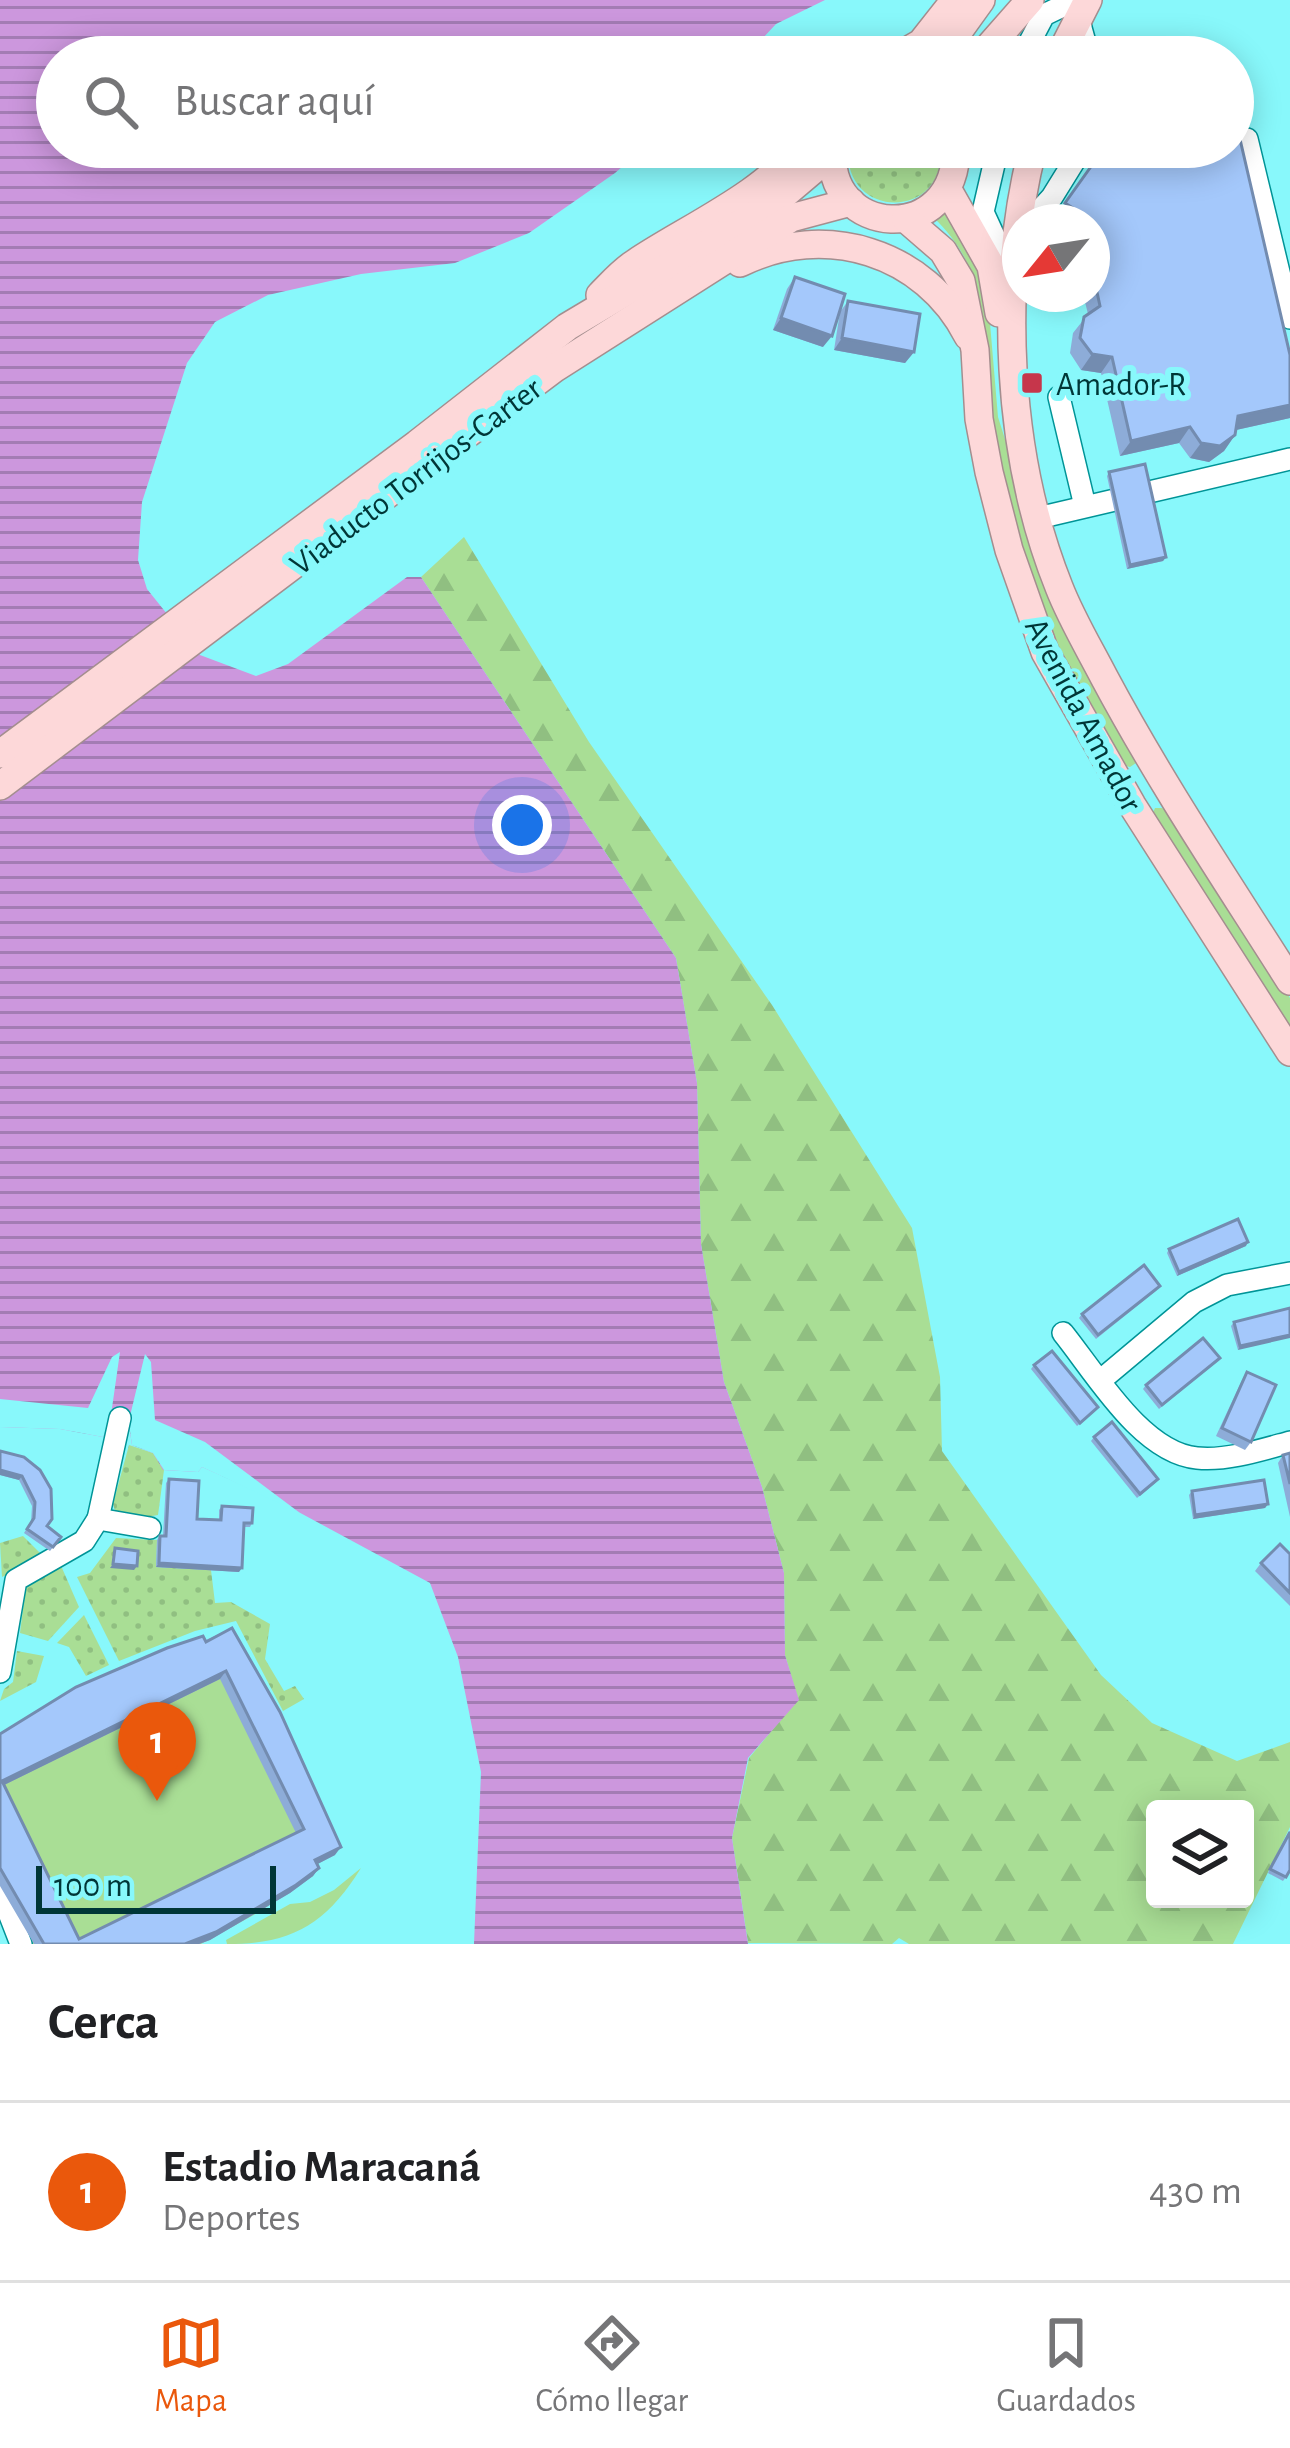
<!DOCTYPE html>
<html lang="es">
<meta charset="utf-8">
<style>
body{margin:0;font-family:"Alegreya Sans",sans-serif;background:#f2f2f2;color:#202124}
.controls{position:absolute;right:36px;bottom:36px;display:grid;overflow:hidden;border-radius:12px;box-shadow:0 6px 30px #0003}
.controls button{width:108px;height:108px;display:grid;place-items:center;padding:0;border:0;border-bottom:3px solid #e0e0e0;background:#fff;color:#202124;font:60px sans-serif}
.compass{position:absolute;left:1002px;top:204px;width:108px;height:108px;border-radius:50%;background:#fff;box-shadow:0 6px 30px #0003;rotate:240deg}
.scale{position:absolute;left:36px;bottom:30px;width:240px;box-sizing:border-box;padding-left:12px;border:6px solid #003637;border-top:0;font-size:33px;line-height:42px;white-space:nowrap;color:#003637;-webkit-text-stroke:9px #88f8fb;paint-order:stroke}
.you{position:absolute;left:522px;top:825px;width:42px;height:42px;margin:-30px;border:9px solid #fff;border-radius:50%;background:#1a73e8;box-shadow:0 0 0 18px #1a73e833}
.badge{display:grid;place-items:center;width:78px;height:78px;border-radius:50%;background:#ea580c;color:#fff;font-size:39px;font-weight:700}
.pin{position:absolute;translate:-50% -99px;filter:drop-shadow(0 3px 6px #0008)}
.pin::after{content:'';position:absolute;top:63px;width:42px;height:36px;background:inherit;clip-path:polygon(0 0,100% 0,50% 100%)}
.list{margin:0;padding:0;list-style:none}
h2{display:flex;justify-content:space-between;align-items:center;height:156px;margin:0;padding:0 48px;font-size:51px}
h2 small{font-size:39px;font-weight:400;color:#757577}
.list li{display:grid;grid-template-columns:78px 1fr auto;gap:36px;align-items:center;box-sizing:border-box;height:180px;padding:0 48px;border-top:3px solid #e0e0e0}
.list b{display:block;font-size:45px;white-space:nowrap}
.list p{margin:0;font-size:39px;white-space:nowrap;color:#757577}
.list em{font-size:39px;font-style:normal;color:#757577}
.icon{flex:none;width:66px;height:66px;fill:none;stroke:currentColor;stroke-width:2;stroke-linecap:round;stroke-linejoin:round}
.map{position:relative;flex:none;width:1290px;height:1944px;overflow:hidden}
.search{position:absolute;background:#fff;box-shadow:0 6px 30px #0003;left:36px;right:36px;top:36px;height:132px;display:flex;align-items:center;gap:30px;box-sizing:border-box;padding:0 42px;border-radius:66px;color:#757577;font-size:45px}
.sheet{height:336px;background:#fff}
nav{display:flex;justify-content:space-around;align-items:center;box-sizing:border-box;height:168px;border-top:3px solid #e0e0e0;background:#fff;font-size:33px;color:#757577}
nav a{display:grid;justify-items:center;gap:6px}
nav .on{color:#ea580c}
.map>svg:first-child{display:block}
</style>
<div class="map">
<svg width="1290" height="1944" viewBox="0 0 1290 1944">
<defs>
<pattern id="grass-dots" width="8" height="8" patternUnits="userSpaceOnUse" patternTransform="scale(3)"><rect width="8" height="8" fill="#a9de95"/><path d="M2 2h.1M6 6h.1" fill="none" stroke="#90bf81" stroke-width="1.8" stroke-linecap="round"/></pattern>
<pattern id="forest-firs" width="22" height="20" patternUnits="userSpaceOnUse" patternTransform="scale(3)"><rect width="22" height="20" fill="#a9de95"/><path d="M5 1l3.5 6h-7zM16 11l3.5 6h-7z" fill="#90bf81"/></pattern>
<pattern id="water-rules" width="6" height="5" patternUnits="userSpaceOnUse" patternTransform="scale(3)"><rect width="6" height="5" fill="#cc97dd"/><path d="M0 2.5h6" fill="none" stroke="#a37cb4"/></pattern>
</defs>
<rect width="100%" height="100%" fill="#88f8fb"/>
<g fill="url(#grass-dots)">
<path d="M848,147h92c8,73 -97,75 -92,0z"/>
<path d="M129,1445l24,8 11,17 -6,45 -17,3 -26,-7 -2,-7z"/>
<path d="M23,1536l20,20 -41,21 -2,-34z"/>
<path d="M116,1538l41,2 -1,27 55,3 4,33 16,-1 39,22 -5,35 19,32 11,-5 9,13 -21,12 -47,-90 -41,10 -76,30 -42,-84 13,-4z"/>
<path d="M57,1567l5,1 17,39 -31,34 -28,-8 6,-48z"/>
<path d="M84,1615l25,50 -23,11 -17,-29 -12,-4z"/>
<path d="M17,1651l27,5 -8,26 -36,19 4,-12 9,-7z"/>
</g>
<path fill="url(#forest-firs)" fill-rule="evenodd" d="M464,537l125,205 183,263 140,223 28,149 2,74 159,224 51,48 85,38 53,-19v85l-57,117h-324l-10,-6 -7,6 -144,-1 -16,-105 17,-80 49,-59 -13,-44 -1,-82 -22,-86 -38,-105 -23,-138 -4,-161 -21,-125 -255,-381zM1155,1809h90v90h-90z"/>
<g fill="#a9de95">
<path d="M949,206l38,82 11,129 18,57 120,280v9l-6,4 -11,-3c-21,-36 -48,-72 -65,-111 -56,-120 -68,-236 -78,-366 -7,-27 -22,-50 -42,-69z"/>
<path d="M1155,808h7l10,8 118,182v34l-138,-217z"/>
<path d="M226,1636l87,240 -54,36 -58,32h-169l-32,-57v-150z"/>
<path d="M361,1868c-35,56 -68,76 -134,76l-1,-4 64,-36 20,-2 24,-12z"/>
</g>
<path fill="url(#water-rules)" d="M0,0h825l-49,24 -31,33h-688v90h588l-30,26 -86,60 -74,30 -94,11 -93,21 -53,27 -28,41 -45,139 -4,58 9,29 53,66 56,21 32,-12 119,-87h14l255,381 21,125 4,161 23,138 38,105 22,86 1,82 14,45 -51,58 -16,80 16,106h-274l7,-172 -23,-115 -28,-74 -150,-81 -78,-35 -4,5 -35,-2 -10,-17 -21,-8 -4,-25 -17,-4 -8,21 -43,-8 -60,-2z"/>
<path fill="#88f8fb" d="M120,1352l-9,63 18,5 16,-66 6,8 4,58 50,22 95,71 -98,-46 -4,5 -34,-2 -11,-17 -21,-8 -3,-21 -22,4 -4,9 -43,-8 -60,-2v-28l88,9 24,-51z"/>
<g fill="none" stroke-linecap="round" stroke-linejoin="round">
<defs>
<g id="minor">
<path d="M1078,17l11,40"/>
<path d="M1022,57l22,-42 31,-15"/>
<path d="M1247,139l43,179"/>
<path d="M998,147l-15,65 27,59"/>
<path d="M1029,222l23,-25 31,-50"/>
<path d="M1059,397l26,109"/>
<path d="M1038,518l252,-59"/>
<path d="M1063,1333c33,41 79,120 134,125 30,3 64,-8 93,-16"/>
<path d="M1101,1380l93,-78 33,-17 63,-12"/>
<path d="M98,1519l22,-101"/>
<path d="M0,1672l16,-92 68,-39 14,-22 52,9"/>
<path d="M2,1895l19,49"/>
</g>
<g id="major">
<path d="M897,57l24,-14 34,-43"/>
<path d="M940,57l41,-57"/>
<path d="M980,57l50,-57"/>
<path d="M1059,57l29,-57"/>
<path d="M833,147c-10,91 124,101 123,0"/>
<path d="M1033,147c-35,138 -27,308 26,440 12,31 30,61 45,90 56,105 122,203 186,304"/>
<path d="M948,190l43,76 8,47"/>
<path d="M906,219l37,32 18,30 14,69 4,69 10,53 20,78 36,102 87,153 158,247"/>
<path d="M740,263c85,-42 185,-11 228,73"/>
<path d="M600,295c11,-11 22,-24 35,-32 43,-30 138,-73 161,-116"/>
<path d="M0,754l417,-310 150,-117 206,-123 59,-50"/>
<path d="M0,786l555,-418 236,-150 60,-16"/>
</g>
</defs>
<use href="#minor" stroke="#009497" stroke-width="24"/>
<use href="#major" stroke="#a48e8f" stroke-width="30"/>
<use href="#minor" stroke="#fff" stroke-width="21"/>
<use href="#major" stroke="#fdd8d9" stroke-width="27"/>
</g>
<g fill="#8dacd8" fill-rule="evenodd">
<path d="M1099,147h134l57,271 -54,12 -1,5 -11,16 -15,11 -19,-4 -11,-15 -59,13 -19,-83 -20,-3 -11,-17 3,-20 15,-19 -5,-20h9v-72h-33l-5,-3 40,-56 -4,-3z"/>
<path d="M795,277l28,70 -50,-17 14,-41z"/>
<path d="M848,301l66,51 -9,11 -71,-13 6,-38z"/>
<path d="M1109,472l57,85 -3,4 -36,8 -20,-93z"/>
<path d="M1246,1246l-69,30 -10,-23 2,-4z"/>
<path d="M1157,1290l-61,49 -17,-21 3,-4z"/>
<path d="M1290,1308l-52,42 -7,-24 3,-4z"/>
<path d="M1220,1358l-61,51 -16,-20 3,-4z"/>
<path d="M1034,1365l64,42 -3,4 -18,15 -46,-57z"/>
<path d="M1247,1372l4,70 -6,8 -29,-14 26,-56z"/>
<path d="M1094,1437l64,42 -3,4 -18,15 -46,-57z"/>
<path d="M0,1451l24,6 23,69 14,11 -11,14 -26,-18 7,-11 1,-16 -13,-26 -19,-5z"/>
<path d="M1290,1453v64l-12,-54 5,-8z"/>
<path d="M169,1479l28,40 22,1v-10l3,-4 30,17 -2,4h-6l-5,45 -83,-5 1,-27 3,-4h3l3,-53z"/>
<path d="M1192,1491l76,13 -3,4 -72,11 -4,-24z"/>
<path d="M1290,1554v52l-35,-35 6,-8z"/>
<path d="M232,1628l103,227 -18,9 2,4 -6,8 -23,17 -80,47 -11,4h-165l-34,-58v-152zM220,1679l76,154 -217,106 -75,-154z"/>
<path d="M1290,1831l-4,46 -3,4 -15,-8z"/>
</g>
<g fill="#738cb0">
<path d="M781,318l51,18 -9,11 -50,-17z"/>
<path d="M842,338l72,14 -9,11 -71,-13z"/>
<path d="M1092,354l20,3 -11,16 -20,-3z"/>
<path d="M1290,405v13l-63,14 11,-16z"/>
<path d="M1190,427l-11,16 -59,13 11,-15z"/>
<path d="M1235,435l-11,16 -15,11 -19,-4 11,-15z"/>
<path d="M1166,557l-3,4 -36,8 3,-4z"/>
<path d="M1248,1242l-2,4 -69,30 2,-4z"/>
<path d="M1290,1335v3l-52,12 2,-4z"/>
<path d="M0,1470l22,6 -3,4 -19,-5z"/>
<path d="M1268,1504l-3,4 -72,11 2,-4z"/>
<path d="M159,1563l83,5 -3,4 -83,-5z"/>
<path d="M113,1564l24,2 -3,4 -24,-2z"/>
<path d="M226,1671l-6,8 -220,108 2,-6z"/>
<path d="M341,1847l-6,8 -25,13 5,-8z"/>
<path d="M319,1868l-6,8 -23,17 -80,47 -11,4h-14z"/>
</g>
<g fill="#a4c8fb" stroke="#738cb0" stroke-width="3" fill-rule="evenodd">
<path d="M1233,109l57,246v50l-52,11 -3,19 -15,11 -19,-3 -11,-16 -59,14 -19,-84 -20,-3 -12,-16 4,-21 16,-11 -8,-37v-47h-11l3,-7 -19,-12 40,-56h128z"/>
<path d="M795,277l50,17 -13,42 -51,-18z"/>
<path d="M848,301l72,13 -6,38 -72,-14z"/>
<path d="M1145,464l21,93 -36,8 -21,-93z"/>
<path d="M1238,1219l10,23 -69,30 -10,-23z"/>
<path d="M1144,1265l16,21 -62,49 -16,-21z"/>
<path d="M1290,1308v27l-50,11 -6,-24z"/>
<path d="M1203,1338l17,20 -58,47 -16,-20z"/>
<path d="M1052,1351l46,56 -18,16 -46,-58z"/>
<path d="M1247,1372l29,13 -25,57 -29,-14z"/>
<path d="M1112,1422l46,57 -18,15 -46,-57z"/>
<path d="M0,1451l24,6 16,13 11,19 1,30 -5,7 14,11 -8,10 -26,-18 7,-11 1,-16 -13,-26 -22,-6z"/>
<path d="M1290,1453v31l-7,-29z"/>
<path d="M169,1479l30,2 -2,38 24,1 1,-14 31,2 -1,15h-8l-2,45 -83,-5 1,-27h6z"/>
<path d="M1264,1480l4,24 -73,11 -3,-24z"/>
<path d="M1280,1544l10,10v39l-29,-30z"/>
<path d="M115,1548l23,3 -1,15 -24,-2z"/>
<path d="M232,1628l48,84 61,135 -26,13 4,8 -23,17 -80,47 -31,12h-141l-44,-76v-134l76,-47 91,-39 36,-12 3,6zM226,1671l78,158 -225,110 -77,-158z"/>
<path d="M1290,1832v38l-4,7 -16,-8z"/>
</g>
<rect fill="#c6364b" stroke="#88f8fb" stroke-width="4.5" x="1020" y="371" width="24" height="24" rx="6"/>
<g text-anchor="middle" stroke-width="12" stroke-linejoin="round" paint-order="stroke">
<g font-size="33" fill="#003637" stroke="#88f8fb" text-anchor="start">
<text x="1056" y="395">Amador-R</text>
</g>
<g font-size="33" fill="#003637" stroke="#88f8fb">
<text transform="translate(415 475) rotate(-37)" y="12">Viaducto Torrijos-Carter</text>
<text transform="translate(1085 714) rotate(62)" y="12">Avenida Amador</text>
</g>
</g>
</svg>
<div class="controls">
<button><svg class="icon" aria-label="layers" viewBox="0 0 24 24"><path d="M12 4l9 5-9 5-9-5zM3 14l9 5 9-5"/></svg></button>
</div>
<svg class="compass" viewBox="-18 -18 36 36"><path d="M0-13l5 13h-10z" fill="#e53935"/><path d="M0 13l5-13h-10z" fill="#757577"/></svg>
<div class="scale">100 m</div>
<div class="you"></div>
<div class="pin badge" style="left:157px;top:1801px">1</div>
<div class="search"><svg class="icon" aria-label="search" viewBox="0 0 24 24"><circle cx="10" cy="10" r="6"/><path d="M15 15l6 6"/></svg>Buscar aquí</div>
</div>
<section class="sheet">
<h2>Cerca<small></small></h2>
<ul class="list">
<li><span class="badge">1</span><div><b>Estadio Maracaná</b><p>Deportes</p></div><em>430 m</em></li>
</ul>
</section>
<nav>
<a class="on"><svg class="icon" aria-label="map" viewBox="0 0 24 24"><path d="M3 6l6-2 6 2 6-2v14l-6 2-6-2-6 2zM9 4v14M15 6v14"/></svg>Mapa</a>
<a><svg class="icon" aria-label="directions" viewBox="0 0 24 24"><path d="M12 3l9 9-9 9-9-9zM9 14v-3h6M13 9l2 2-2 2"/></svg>Cómo llegar</a>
<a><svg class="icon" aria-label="saved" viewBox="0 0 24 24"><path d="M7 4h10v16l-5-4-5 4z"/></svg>Guardados</a>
</nav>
